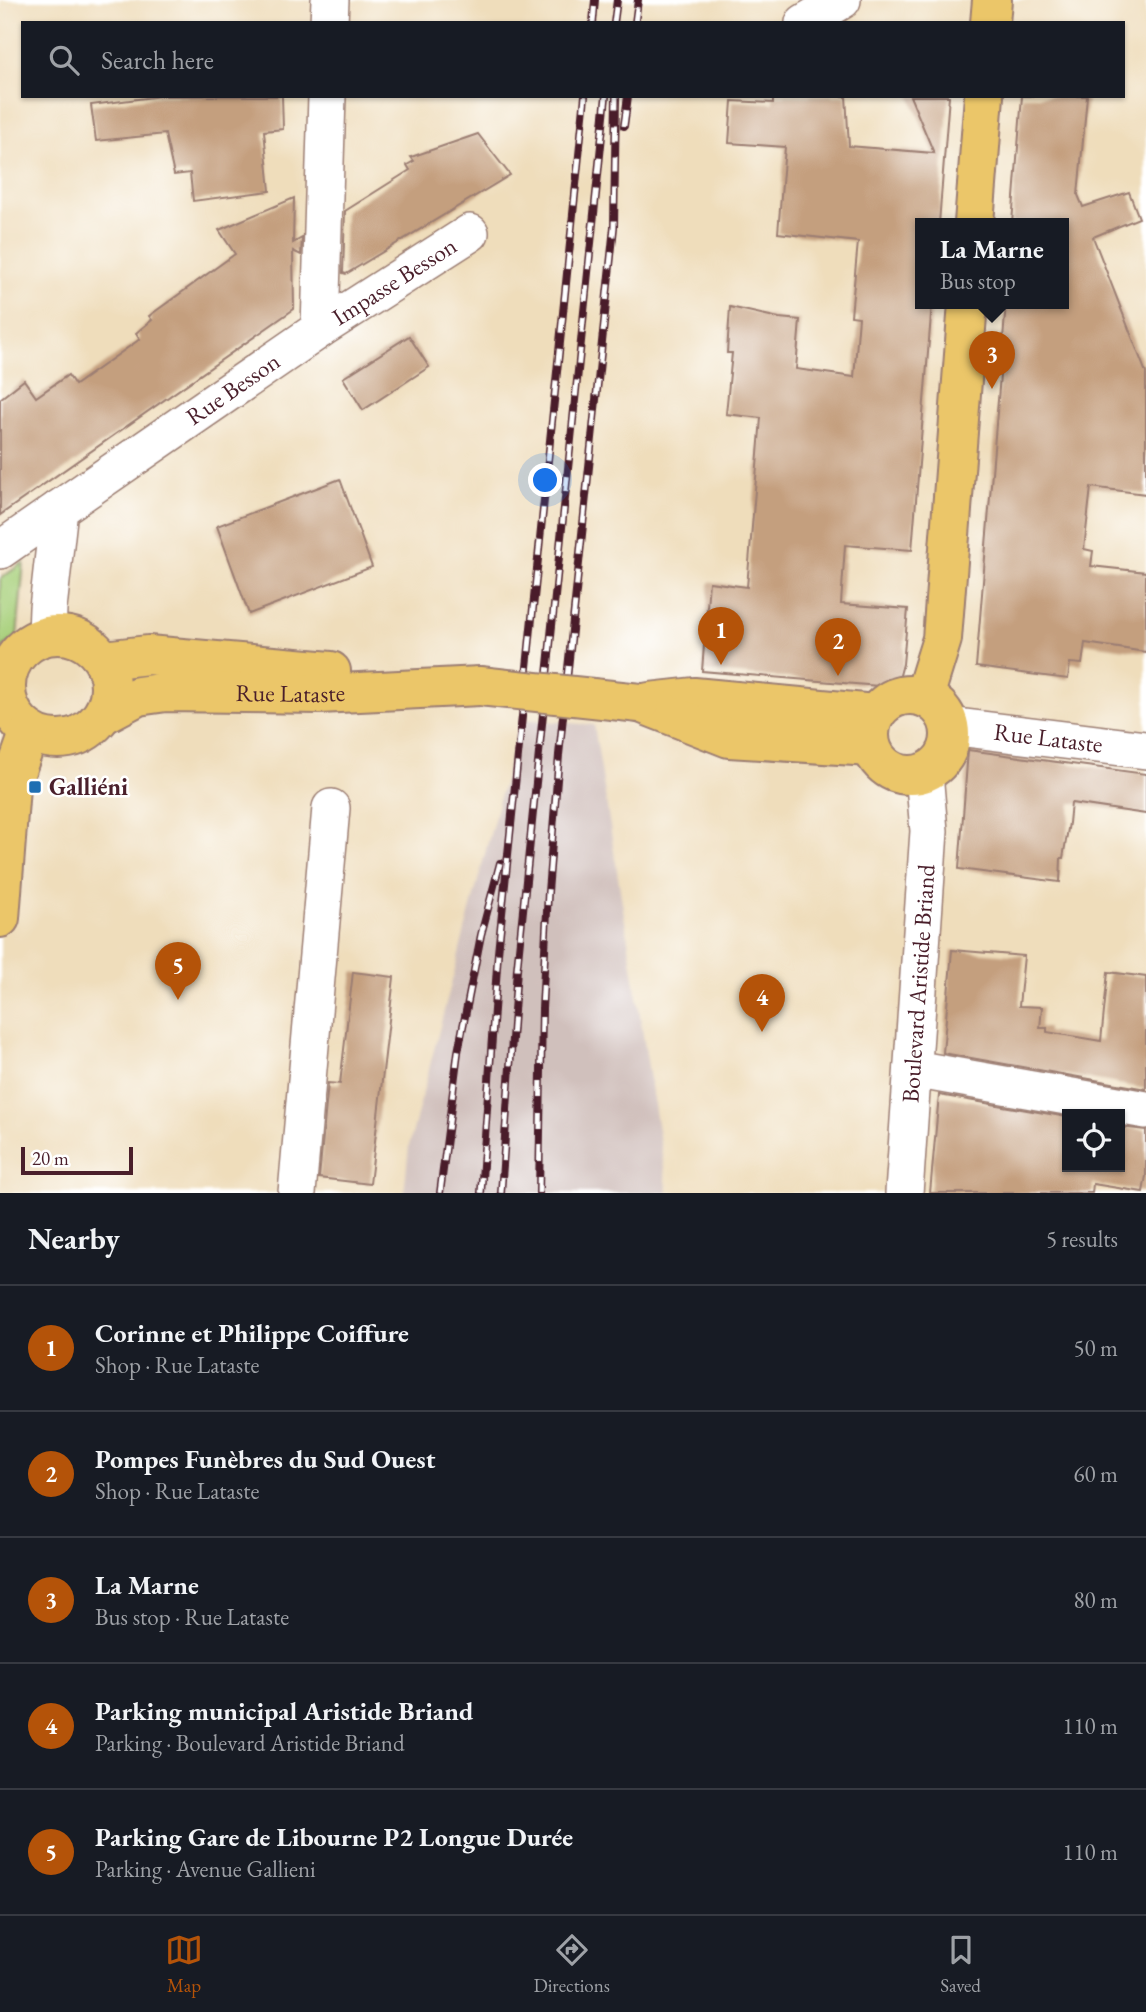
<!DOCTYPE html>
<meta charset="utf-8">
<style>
body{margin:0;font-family:"EB Garamond",serif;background:#242831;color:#f1f3f6}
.controls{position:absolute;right:21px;bottom:21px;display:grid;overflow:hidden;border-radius:0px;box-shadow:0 2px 5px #0004}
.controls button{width:63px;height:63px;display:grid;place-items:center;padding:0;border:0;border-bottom:2px solid #363941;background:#171b24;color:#f1f3f6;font:35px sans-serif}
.scale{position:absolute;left:21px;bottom:18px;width:112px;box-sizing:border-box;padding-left:7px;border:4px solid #4a1f2b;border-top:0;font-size:19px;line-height:24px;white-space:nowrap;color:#4a1f2b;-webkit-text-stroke:5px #fff;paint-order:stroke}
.you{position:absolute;left:546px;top:481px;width:24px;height:24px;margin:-18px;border:5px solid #fff;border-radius:50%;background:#1a73e8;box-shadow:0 0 0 10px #1a73e833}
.badge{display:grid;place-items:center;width:46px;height:46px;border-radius:50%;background:#b45309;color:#fff;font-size:23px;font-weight:700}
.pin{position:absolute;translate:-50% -58px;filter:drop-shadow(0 2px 4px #0008)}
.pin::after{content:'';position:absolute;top:37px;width:24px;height:21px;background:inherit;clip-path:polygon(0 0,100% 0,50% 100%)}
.popup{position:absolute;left:915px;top:218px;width:154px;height:91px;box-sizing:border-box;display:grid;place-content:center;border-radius:0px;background:#171b24;filter:drop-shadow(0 2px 5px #0005);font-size:23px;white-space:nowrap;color:#9ea1a6}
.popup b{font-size:26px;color:#f1f3f6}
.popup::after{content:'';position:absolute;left:50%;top:100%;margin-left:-14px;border:14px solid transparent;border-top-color:#171b24}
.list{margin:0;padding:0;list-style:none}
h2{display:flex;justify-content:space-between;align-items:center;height:91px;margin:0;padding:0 28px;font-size:30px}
h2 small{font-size:23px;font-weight:400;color:#9ea1a6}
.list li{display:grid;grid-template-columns:46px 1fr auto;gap:21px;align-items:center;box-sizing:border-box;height:126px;padding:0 28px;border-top:2px solid #363941}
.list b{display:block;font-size:26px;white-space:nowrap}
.list p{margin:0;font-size:23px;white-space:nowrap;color:#9ea1a6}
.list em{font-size:23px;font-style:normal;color:#9ea1a6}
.icon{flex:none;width:38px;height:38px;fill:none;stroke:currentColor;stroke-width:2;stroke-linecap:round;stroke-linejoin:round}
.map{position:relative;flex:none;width:1146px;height:1193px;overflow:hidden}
.search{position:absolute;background:#171b24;box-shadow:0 2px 5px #0004;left:21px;right:21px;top:21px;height:77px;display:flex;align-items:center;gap:18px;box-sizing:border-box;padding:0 24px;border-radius:0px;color:#9ea1a6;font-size:26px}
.sheet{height:721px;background:#171b24}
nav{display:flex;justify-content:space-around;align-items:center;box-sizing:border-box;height:98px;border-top:2px solid #363941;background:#171b24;font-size:19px;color:#9ea1a6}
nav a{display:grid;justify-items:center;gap:4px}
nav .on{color:#b45309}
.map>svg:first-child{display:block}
</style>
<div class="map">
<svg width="1146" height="1193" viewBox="0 0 1146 1193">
<rect width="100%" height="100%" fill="#fff"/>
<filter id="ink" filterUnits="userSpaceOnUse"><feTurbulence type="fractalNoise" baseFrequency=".0143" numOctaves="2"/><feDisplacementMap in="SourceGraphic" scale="14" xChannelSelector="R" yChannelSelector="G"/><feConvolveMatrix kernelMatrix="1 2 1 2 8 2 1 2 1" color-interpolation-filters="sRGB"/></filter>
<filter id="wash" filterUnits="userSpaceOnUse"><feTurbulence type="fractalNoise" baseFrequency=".00686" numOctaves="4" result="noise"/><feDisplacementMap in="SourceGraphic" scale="28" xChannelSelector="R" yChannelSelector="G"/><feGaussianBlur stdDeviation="1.57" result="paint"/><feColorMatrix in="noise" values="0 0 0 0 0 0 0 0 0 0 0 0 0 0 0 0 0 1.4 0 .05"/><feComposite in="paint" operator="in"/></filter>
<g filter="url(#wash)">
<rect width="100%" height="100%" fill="#efddbb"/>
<path fill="#d0c0bc" d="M520,719l74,6 74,468h-264l5,-47z"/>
<path fill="#a8d07b" stroke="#797853" stroke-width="2" d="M24,562l-7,75 -17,12v-70z"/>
<g id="blocks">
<g fill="#c49f7e">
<path d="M161,96h121l1,33 -19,2 6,60 -77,10 -3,-28 -16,2 -9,-41 -69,7 -5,-36z"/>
<path d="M773,96h73l3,50 85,7 -24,-57h39l-10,127h-19v80h12l-20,247 -67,-5 -4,59 67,5 -5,55 -3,11 -7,9 -14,2 -177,-15 7,-89 38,5 14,-169 -35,-4 6,-61h-5l3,-46 49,11 21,2 -4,49 58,8 5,-60 -8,-1 7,-74 -80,-9 7,-86 -56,-4 3,-42 41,2z"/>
<path d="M1022,96h65l-9,99 5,12 46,-15 10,26 -46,19 53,136v121l-55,-7 -7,62 9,2 -2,15 55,6v80l-61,-9 -3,21 -12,-1 -2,16 -92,-12 30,-364h58v-80h-52z"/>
<path d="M478,134l32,41 -164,99 -3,-1 2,-62 65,-41 -3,-5 7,-4 -3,-4z"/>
<path d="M294,198l-1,45 9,-5 -1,17 -8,-4 1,58 -294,206v-116l24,-19 12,17 32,-22 7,10 65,-46 -4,-6 16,-13 -3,-4 86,-62 -16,-24z"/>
<path d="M409,336l20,31 -66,43 -20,-32z"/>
<path d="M340,479l32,88 -123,47 -32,-88z"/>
<path d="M968,750l178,24v40l-75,-11 -2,20 -6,35h-2l-1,24 -101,-13z"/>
<path d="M952,950l72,6 -5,50 23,1 -2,21h7v4l54,9 7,-69 38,5v112l-203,-36z"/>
<path d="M353,972l41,5 -24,207 -51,-6 9,-95 12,1z"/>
<path d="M939,1095l128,22v50h53v-40l26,3v46l-3,16 -50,-8 -1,9h-162z"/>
</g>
</g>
</g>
<g filter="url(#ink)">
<use href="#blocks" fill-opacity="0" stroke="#9c7e73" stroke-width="2"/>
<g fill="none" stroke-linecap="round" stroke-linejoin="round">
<defs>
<g id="minor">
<path d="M329,23l1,-23"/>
<path d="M804,23l38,-23"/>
<path d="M320,329l7,-233"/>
<path d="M0,550l59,-41"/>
<path id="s1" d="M47,635l1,-27 11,-99 261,-180 150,-96"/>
<path d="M0,673h7"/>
<path id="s2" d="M949,726l197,24"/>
<path d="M913,1069l233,41"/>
<path d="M297,1193l34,-385"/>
<path id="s3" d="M904,1193l25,-362 -5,-58"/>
</g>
<g id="major">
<path d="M990,23l2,-23"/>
<path d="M974,223l10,-127"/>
<circle cx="58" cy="687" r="52"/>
<path d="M103,660l45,-5 183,16"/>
<circle cx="910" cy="735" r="40"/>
<path d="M924,697l18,-58 26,-336"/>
<path d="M649,702l45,-5 181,17"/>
<path d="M640,703l89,35 142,9"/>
<path id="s4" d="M104,714l34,-18 28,-4 153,2 161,-8"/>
<path d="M0,918l10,-131 20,-56"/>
</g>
</defs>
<use href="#minor" stroke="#9c7e73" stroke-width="40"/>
<use href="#major" stroke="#9c7e73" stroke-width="42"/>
<use href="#minor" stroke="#fff" stroke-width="37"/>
<use href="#major" stroke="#ebc669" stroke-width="38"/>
<defs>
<g id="rail">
<path d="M593,23l2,-23"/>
<path d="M614,23l3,-23"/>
<path d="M635,23l3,-23"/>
<path d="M624,126l4,-30"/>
<path d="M440,1193l18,-141 23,-117 19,-72"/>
<path d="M481,1193l17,-240 87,-857"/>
<path d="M501,1193l16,-224 89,-873"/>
<path d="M539,1193l3,-184 6,-117 11,-137 55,-528 2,-131"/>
</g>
</defs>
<use href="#rail" stroke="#4a1f2b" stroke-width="8"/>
<use href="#rail" stroke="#fff" stroke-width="5" stroke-dasharray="16" stroke-linecap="butt"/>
<defs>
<path id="major-bridge" d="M480,686l160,17"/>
</defs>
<use href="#major-bridge" stroke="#9c7e73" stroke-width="42" stroke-linecap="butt"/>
<use href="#major-bridge" stroke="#ebc669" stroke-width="38"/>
</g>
</g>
<rect fill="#1f6fb2" stroke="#fff" stroke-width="2.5" x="28" y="780" width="14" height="14" rx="3.5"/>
<g text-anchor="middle" stroke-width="5" stroke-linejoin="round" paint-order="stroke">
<g font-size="24" fill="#4a1f2b" stroke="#fff">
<text dy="8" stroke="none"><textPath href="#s1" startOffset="532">Impasse Besson</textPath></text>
<text dy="8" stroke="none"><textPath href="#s1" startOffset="338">Rue Besson</textPath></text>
<text dy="8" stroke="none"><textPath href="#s4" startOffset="191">Rue Lataste</textPath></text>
<text dy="8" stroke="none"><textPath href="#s2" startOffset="100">Rue Lataste</textPath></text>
<text dy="8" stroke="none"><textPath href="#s3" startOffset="210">Boulevard Aristide Briand</textPath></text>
</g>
<g font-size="24" font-weight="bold" fill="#4a1f2b" stroke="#fff" text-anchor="start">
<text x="49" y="795">Galliéni</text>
</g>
</g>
</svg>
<div class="controls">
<button><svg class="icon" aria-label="locate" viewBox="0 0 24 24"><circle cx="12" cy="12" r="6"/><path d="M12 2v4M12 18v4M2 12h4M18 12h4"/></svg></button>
</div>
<div class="scale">20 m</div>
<div class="you"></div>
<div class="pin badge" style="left:721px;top:665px">1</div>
<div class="pin badge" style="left:838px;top:676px">2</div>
<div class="pin badge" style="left:992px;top:389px">3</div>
<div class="popup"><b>La Marne</b>Bus stop</div>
<div class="pin badge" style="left:762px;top:1032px">4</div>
<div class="pin badge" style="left:178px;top:1000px">5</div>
<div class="search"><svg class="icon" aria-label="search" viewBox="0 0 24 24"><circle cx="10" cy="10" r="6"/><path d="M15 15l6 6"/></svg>Search here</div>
</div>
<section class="sheet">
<h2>Nearby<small>5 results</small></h2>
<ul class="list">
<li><span class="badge">1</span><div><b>Corinne et Philippe Coiffure</b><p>Shop · Rue Lataste</p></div><em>50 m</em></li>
<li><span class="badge">2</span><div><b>Pompes Funèbres du Sud Ouest</b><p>Shop · Rue Lataste</p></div><em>60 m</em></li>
<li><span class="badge">3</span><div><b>La Marne</b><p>Bus stop · Rue Lataste</p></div><em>80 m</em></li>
<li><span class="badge">4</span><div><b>Parking municipal Aristide Briand</b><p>Parking · Boulevard Aristide Briand</p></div><em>110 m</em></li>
<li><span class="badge">5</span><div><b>Parking Gare de Libourne P2 Longue Durée</b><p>Parking · Avenue Gallieni</p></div><em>110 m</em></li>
</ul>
</section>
<nav>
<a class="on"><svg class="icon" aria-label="map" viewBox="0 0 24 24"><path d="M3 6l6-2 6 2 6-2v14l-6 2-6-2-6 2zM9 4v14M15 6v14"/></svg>Map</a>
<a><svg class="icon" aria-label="directions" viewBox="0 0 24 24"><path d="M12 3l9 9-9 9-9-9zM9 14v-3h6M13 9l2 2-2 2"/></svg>Directions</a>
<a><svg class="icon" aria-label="saved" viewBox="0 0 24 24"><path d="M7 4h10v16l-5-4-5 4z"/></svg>Saved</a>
</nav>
